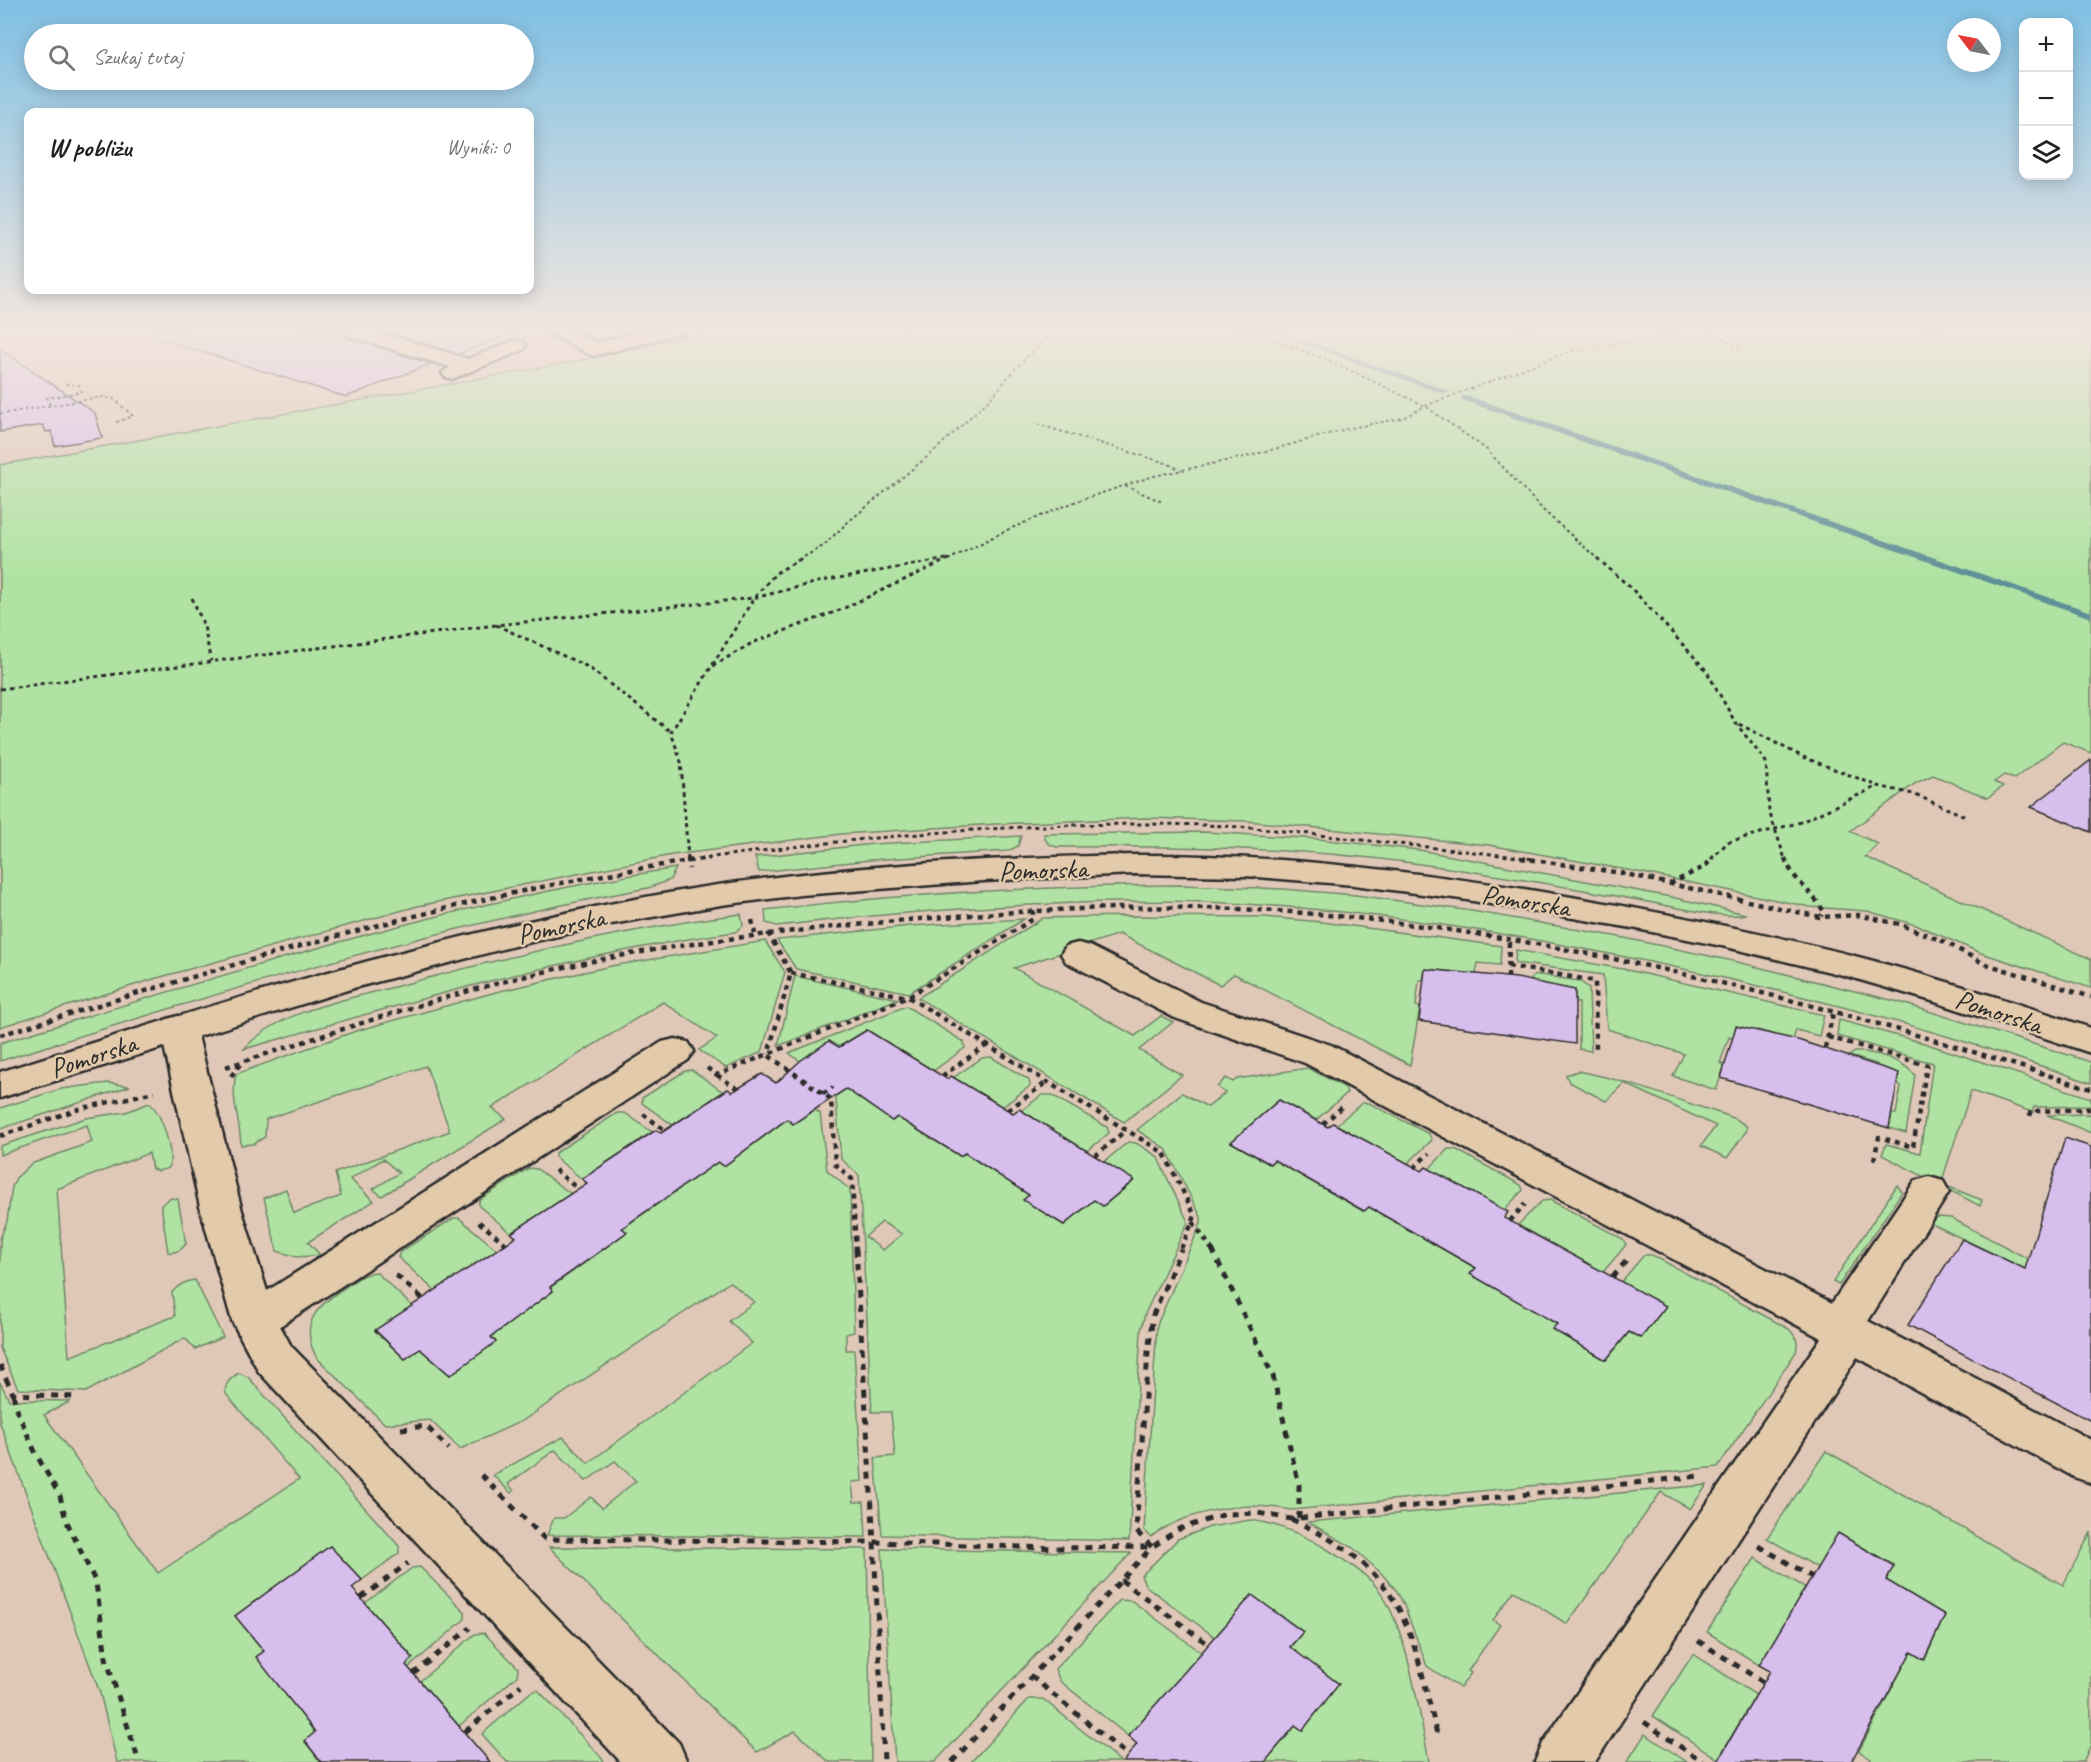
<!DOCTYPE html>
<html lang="pl">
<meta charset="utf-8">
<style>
body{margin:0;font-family:Caveat,sans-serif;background:#f2f2f2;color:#222}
.controls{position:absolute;right:18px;top:18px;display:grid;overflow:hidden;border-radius:12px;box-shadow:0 3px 15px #0003}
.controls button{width:54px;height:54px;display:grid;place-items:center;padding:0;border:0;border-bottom:2px solid #e0e0e0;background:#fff;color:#222;font:30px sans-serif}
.compass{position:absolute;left:1947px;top:18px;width:54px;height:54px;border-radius:50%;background:#fff;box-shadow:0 3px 15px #0003;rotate:302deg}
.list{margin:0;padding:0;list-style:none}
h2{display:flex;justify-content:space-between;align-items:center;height:78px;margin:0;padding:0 24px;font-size:26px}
h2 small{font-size:20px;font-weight:400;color:#767676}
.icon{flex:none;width:33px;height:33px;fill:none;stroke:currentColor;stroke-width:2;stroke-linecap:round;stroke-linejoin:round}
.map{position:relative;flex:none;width:2091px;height:1762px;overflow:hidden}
.search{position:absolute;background:#fff;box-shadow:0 3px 15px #0003;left:24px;top:24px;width:510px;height:66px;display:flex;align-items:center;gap:15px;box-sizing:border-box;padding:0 21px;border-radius:33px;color:#767676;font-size:22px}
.panel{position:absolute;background:#fff;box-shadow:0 3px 15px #0003;left:24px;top:108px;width:510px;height:186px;border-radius:12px}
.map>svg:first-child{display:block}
</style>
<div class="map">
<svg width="2091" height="1762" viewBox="0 0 2091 1762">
<rect width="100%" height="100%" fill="#e0c8b8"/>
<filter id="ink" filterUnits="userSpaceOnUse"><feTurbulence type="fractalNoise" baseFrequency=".0167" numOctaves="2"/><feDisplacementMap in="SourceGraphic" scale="12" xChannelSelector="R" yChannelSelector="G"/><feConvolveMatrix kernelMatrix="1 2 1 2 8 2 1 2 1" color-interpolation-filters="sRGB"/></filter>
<g filter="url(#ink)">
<g fill="#b0e3a3" stroke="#6e8767" stroke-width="1.5" fill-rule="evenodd">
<path d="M723,329h1368v424l-28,-11 -49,37 -10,-4 -10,7 9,4 -15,12 -55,-23 -17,8 -66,48 28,13 -13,13 226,102v29l-110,-35 -65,-28 -49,-14 -57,-4 -177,-36 -144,-26 -242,-24 -101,-3 -149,6 -156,10 -169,21 -254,51 -261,72 -157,49v-562l578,-104z"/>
<path d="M1206,832l112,7 101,11 252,47 74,17c-18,6 -85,-10 -107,-14 -77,-14 -155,-28 -233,-38 -116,-15 -232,-16 -348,-15 -8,-2 -12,-5 -13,-13z"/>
<path d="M1021,836l-3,10 -10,5 -138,9 -111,12 -4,-15 118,-13z"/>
<path d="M676,868l-6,12 -22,8c-220,40 -434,106 -648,173v-18c223,-68 445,-140 676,-175z"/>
<path d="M1181,885l102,4 73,6 116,16 148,26 113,24 166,41 192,60v21c-159,-56 -321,-98 -486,-130 -132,-26 -265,-46 -399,-51 -52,-2 -103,0 -155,2 -91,4 -183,11 -274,22l-11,-3 -1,-13c138,-16 277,-24 416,-25z"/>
<path d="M741,914l2,12 -8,6c-168,23 -329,71 -491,117 34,-39 105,-50 154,-63 113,-31 227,-57 343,-72z"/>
<path d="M1125,916l139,1 58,5 179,24 -1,19 -22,-2 -2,11 -51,-5 -2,11h-4l-3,26 4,1 -10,58 -176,-91 -14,11 -101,-51 -105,34 121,68 26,-20 12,6 -34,28 43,25 -58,47 -206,-124 125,-80z"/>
<path d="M1024,919l-115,74 -113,-24 -19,-29 133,-14z"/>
<path d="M765,941l20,31 -23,80 -36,16 -27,-18 18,-12 -54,-36 -171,106 14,11 -124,77 -9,-7 26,-16 -16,-14 -33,20 24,22 -66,41 12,13 -23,2 -20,-6 -13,-53 22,-9 8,24 47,-17 -6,-23 115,-42 -24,-65 -160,53 -1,18 -12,7 -12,1c-1,-24 -11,-48 -5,-71l120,-43 140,-39 115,-26z"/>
<path d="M1516,950l107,19 201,46 -5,21 -23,-6 -3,10 -35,-10 -25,9 -4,-2 -9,26 5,2 -9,25 -43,-14 11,-22 -77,-25 -4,-54 -88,-12z"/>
<path d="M1540,975l39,6 10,7 2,63 -12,-2v-46h-4v-13l-45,-9 3,-5z"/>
<path d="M795,976l103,23 -120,47z"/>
<path d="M906,1006l58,36 1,6 -32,23 -66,-41 -28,17 -10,-6 -29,20 -11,-8z"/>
<path d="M1839,1020l85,23 167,55v8l-57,1 -2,5 -61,-21 -30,93 41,16 -2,6 -98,-51 4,-11 34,9 13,-90 -96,-27z"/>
<path d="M1855,1052c20,-1 47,8 60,23l-9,58 -17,-5 3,-14h4l5,-27 -24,-20v-3l-28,-8z"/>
<path d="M991,1057l38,23 1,6 -28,21 -49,-29 29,-20z"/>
<path d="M1308,1068l36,19 3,6 -31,27 -37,-20 -48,42 38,22 5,-4 89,51 6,-4 107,61 -5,5 86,51 -4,6 53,30 23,-28 12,6 24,-31 -44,-25 23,-27h8l137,74c7,8 10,12 7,23l-78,115 -426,43c-13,-2 -28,-4 -42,-4 -32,1 -74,11 -99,31l-7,-7 13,-205 44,-102v-6l-35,-68 -29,-19 45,-37 26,14 17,-14 -8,-6 9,-9 7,4 4,-3z"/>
<path d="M692,1070l31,22 -50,33 -31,-22v-5l43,-27z"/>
<path d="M1578,1071c42,8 81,22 122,36 15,5 35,9 47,20v3l-20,28 -26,-12 15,-20 -92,-43 -18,18 -37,-19 -3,-7z"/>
<path d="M107,1083l23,3 -130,43v-21l61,-19z"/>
<path d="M844,1083l16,16 32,22 6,-4 62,39 5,-3 64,42 -5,5 40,25 30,-25 9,6 31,-25 -30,-19 24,-20 8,1 21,13 31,66 -43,92 -4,16 -12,211 -247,-6 -7,-77 20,-2 -4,-44h-19l-13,-237 -18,-16 -6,-71zM882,1222l20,12 -19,16 -18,-13z"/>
<path d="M1042,1095h10l55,32 2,6 -22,18 -66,-40z"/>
<path d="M149,1103c13,9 25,50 20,65l-11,3 -6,-2 -3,-16 -92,36 12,168 106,-41 -3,-24c7,-7 13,-11 23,-12l28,57 -28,12 -10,-11 -99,54 -68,-3 -18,-41v-109l7,-18 5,-34 4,-9 15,-14 61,-22 -5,-17 -87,30v-9l86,-28 40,-6z"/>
<path d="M1362,1103h7l60,31 3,6 -25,24 -71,-39z"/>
<path d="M814,1110l6,3 7,57 23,20 4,142 -8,2v16h8l8,131 -10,1 2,20h10l2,35 -319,-2 7,-17h10l27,-21 11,11 34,-27 -21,-20 -29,20 -31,-31 -47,34 6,7 -3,2 -18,-18 70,-38 25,26 164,-120 -23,-22 25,-19 -24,-20 -208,139 -62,28 -30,-29 -45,4 -68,-66c-20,-35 2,-54 30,-72 9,-6 17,-13 29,-14l36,34 -37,25 30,28 15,-10 30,26 46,-33 -5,-5 62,-46 -3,-3 76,-55 -4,-4 96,-67 6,4 64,-47z"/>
<path d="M617,1113h8l27,19 -70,47 -27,-22v-4z"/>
<path d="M2091,1114v19l-44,-18z"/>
<path d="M1448,1149h7l66,36 2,5 -19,20 -75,-41z"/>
<path d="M529,1168l8,1 34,25 -60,39 -32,-27v-6z"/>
<path d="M1897,1185l5,7 -63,93 -6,-3z"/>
<path d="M171,1198l7,1 8,45c-5,6 -9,9 -18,8l-7,-47z"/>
<path d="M1550,1200l73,39 3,6 -23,27 -85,-47 24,-24z"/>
<path d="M1937,1217l14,1 140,74v9l-161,-78z"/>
<path d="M454,1218h5l38,32 -62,41 -37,-34 2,-5z"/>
<path d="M239,1373l9,4 151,169v7l-37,27 -32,-34 -95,70 29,35 -7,6 58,75 -10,10 16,20h-204l-17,-69 -100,-270v-41l9,18 62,1 -27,14 114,158 141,-94 -73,-85c-3,-10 5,-16 13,-21z"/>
<path d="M1826,1451l237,134 28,-53v212l-8,18h-213l1,-3 -12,-8 52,-99 14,8 20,-45 -59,-35 8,-15 -55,-31 -21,34 -51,-30z"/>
<path d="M1707,1485l-17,24 -29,-17 -94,132 -53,-33 -21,29 7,5 -32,46 3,2 -11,15 -33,-22 -23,-61 -8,-15 -15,-17 -29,-26 -44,-25z"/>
<path d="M1250,1520c30,4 55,15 80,31 15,10 32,20 44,33 32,34 46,132 55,178h-164l30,-36 7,5 36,-47 -48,-37 13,-15 -51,-37 -37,42 -69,-51 -5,-10 37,-37 32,-12z"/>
<path d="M549,1547l318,2 4,213h-42l-34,-31 -38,21z"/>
<path d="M882,1549l249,4 -196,209h-40z"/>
<path d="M1755,1558l51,30 -47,77 -52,-33z"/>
<path d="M420,1567l45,45v7l-57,49 -3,-3 8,-7 -48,-55 47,-35z"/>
<path d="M1120,1600l12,1 70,52 -74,83 -68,-55 -5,-12z"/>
<path d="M484,1633l34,35 -1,8 -58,50 -39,-45 55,-47z"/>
<path d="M1693,1654l63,41 -38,64 -65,-43z"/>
<path d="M538,1690l65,69v3h-96l-25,-28 49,-42z"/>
<path d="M1029,1699h14l78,63h-150z"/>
<path d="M1645,1734l42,28h-60z"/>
</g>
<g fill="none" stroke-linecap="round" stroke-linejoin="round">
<g fill="#5f8f97" fill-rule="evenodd">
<path d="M1262,329h11l178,63 -7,2z"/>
<path d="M1462,396h6l623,216v6l-629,-218z"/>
</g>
</g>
<g fill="#d8beed" stroke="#2b2b2b" stroke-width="1.5">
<path d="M155,329h180l3,6 93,29 -85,33 -192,-60z"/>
<path d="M377,329h136v4l-55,21z"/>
<path d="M0,349l95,64 7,25 -47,8 -4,-15 -5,1 -3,-7 -43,7z"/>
<path d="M2091,760v72l-60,-25z"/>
<path d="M1425,969l92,9 58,12v54l-156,-23z"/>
<path d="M1736,1026l62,14 101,33 -10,55 -168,-50z"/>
<path d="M867,1030l80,49 4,-3 62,37 6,-4 115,71 -31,26 -9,-6 -30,25 -41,-25 6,-5 -64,-42 -5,3 -63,-39 -5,4 -46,-32 -53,35 -6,-5 -63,47 -6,-4 -96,66 5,4 -77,55 3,4 -62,46 5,5 -46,33 -30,-26 -15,10 -30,-29 141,-93 -5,-4 76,-50 -5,-4 74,-49 5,3 67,-44 4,3 30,-18 14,9 24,-22 29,-20 10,6z"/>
<path d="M1279,1100l49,27 5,-4 89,48 4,-4 82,45 -4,6 162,88 -25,32 -12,-6 -23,28 -54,-31 5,-5 -87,-50 6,-6 -107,-61 -5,4 -90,-51 -4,4 -39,-22z"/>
<path d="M2065,1138l26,9v274l-183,-96 54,-86 63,30z"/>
<path d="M1838,1533l56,33 -8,14 59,35 -21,45 -13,-8 -60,110h-134l53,-91 -11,-6z"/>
<path d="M330,1546l32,34 -10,8 61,70 -7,7 84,97h-169l-16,-21 10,-9 -59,-75 8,-6 -29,-35z"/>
<path d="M1252,1595l51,37 -13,15 49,37 -37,47 -7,-5 -30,36h-142l14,-18 -9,-8z"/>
</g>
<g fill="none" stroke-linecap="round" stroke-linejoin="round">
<defs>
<g id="minor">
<path d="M337,329h31l100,30 48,-19 7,2 3,4 -3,4 -71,29 -7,-2 -3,-4 8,-6 -111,-34z"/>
<path d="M546,329h24l26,14 55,-14h33l-2,4 -89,23 -45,-23z"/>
<path d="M1078,943l12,3 111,56 130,43 501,258 83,-122 14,-4 14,4 6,11 -81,129 223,119v43l-17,-6 -217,-120 -262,405h-60l8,-19 278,-405 -516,-275 -130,-45 -109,-56 -5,-8 5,-8z"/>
<path d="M178,1016l13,4 5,8 46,183 25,80 395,-249 13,-3 13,3 6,9 -6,9 -408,266 11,20 388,397 8,19h-66l-362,-390 -27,-51 -31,-110 -41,-183 5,-8z"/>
</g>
<path id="major" d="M1134,855c132,-1 261,14 390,34 115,19 229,40 342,70 76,20 150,44 225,69v25l-159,-52 -89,-26 -121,-29 -90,-18 -171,-29 -107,-14 -109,-9 -111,-2 -151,7 -182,14 -80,10 -115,20 -88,20 -161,42 -357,111v-26c230,-73 460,-145 698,-184 143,-23 291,-30 436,-33z"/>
</defs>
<use href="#minor" stroke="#2b2b2b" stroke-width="5"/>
<use href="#major" stroke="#2b2b2b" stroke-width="5"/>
<g stroke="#2b2b2b" stroke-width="2" stroke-dasharray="3 3" stroke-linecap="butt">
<path d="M1245,329l81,30 99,47 61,43 59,63 54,48"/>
<path d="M1706,329l37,20"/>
<path d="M2068,329l23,6"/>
<path d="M50,405l-3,-7 34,-6 -2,-7 -14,-1"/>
<path d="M0,414l102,-17 12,2 19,17 -19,7"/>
<path d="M1037,424l129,39 15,7"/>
<path d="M1125,486l38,16"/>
<path d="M799,560l24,-14 25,-24 84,-69 59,-55 25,-30 40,-39"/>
<path d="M944,560l3,-1"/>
<path d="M948,560l59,-30 70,-29 77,-25 95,-20 97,-27 57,-11 22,-12 138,-52 25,-7 57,-7 43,-11"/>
</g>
<g stroke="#2b2b2b" stroke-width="3" stroke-dasharray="4 4" stroke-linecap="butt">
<path d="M1597,558l35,31 74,81 29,52 31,40 3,49 16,48"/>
<path d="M192,598l12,28 7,35"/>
<path d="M496,625l92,42 83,65"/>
<path d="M713,666l39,-23 88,-33 111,-52"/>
<path d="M0,689l496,-64 258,-27 68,-17 125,-22"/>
<path d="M1739,724l64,33 75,29"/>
<path d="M688,859l-7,-97 -10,-30 83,-134 22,-25 26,-15"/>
<path d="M699,859c167,-23 337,-39 505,-34 56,2 112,10 167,16 54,6 108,11 162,18"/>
<path d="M1711,859l17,-17 73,-20 77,-36 35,8 52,22"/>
</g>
<g stroke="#2b2b2b" stroke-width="4.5" stroke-dasharray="5 5" stroke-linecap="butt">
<path d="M688,858l1,11"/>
<path d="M1521,858l100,15 199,44 38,-2 41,9 46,18 38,21 108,34"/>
<path d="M1785,858c7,22 28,34 39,54l-3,4"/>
<path d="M1670,884l34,-17 9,-9"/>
<path d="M752,920l3,14"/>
<path d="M768,933l23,40 -23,81"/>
<path d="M1508,966l87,15 1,71"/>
<path d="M791,973l117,24 256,156 31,63 -15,35"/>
<path d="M1508,977l1,-36"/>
<path d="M0,1035c234,-71 467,-144 710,-177"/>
<path d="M1828,1037l99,28 -14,82 -34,-10 -6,27"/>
<path d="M1825,1048l9,-39"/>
<path d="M769,1056l62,43 4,65 17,15 4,72"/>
<path d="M226,1067c115,-37 230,-77 349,-102 106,-23 214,-34 322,-44 146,-13 294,-20 440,-5 258,26 508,93 754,173"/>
<path d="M707,1068l10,7 191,-78 125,-78v-9"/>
<path d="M717,1075l21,14"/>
<path d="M231,1076l10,-13"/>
<path d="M942,1076l45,-31"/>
<path d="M823,1094l10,-7"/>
<path d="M1008,1110l39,-28"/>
<path d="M2028,1113l7,2 2,-4 54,-2"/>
<path d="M643,1114l22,16"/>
<path d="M1323,1124l19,-17"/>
<path d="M0,1136l79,-27 75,-17"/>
<path d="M1095,1156l31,-26"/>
<path d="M1414,1168l15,-15"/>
<path d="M555,1170l23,19"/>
<path d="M1510,1221l15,-17"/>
<path d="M479,1222l27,22"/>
<path d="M1193,1222l20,29"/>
</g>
<g stroke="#2b2b2b" stroke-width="5" stroke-dasharray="7 7" stroke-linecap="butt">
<path d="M856,1249l18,293 10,220"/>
<path d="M1212,1249l61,127 26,109v33"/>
<path d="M396,1275l27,24"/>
<path d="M1612,1277l16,-18"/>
<path d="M0,1365l13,29 65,3"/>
<path d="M13,1394l5,19 18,41 24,42 6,24 30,63 10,75 33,104"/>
<path d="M401,1429l25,-3 23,23"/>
<path d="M481,1475l64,64 329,3 180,6 98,-1 27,-18 47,-15 32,-1 33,6 409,-43"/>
<path d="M1291,1519c115,53 119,106 147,219"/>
<path d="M1759,1546l53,31"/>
<path d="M1121,1580l87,64"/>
<path d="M361,1598l47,-35"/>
<path d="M1698,1641l65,41"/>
<path d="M413,1674l57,-46"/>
<path d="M1031,1676l97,80"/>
<path d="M1644,1722l59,40"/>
<path d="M465,1732l56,-47"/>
<path d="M952,1762l200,-215 -16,-16 12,-179 5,-37 28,-66"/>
</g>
<use href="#minor" fill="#e2caab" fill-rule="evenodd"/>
<use href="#major" fill="#e2caab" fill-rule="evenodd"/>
</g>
</g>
<linearGradient id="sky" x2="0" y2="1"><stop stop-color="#7fc0e4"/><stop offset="0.57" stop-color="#f1e6df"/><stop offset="1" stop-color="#f1e6df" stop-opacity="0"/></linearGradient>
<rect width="2091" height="576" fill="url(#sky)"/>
<g text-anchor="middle" stroke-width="5" stroke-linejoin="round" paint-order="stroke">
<g font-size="28" fill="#2b2b2b" stroke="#e2caab">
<text transform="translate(1043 869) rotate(-2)" y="10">Pomorska</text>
<text transform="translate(1526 900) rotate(9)" y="10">Pomorska</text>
<text transform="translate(561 925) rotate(-12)" y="10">Pomorska</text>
<text transform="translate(1999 1011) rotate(18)" y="10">Pomorska</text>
<text transform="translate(93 1055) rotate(-18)" y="10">Pomorska</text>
</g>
</g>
</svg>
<div class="controls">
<button>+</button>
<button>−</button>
<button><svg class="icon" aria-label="layers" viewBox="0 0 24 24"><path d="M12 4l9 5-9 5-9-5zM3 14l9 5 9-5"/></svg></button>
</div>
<svg class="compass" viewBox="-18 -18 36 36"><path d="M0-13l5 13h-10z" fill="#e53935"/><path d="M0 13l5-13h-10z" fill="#767676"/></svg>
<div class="search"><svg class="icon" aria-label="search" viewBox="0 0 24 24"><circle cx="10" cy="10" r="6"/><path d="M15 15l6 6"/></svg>Szukaj tutaj</div>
<section class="panel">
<h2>W pobliżu<small>Wyniki: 0</small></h2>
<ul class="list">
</ul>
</section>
</div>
